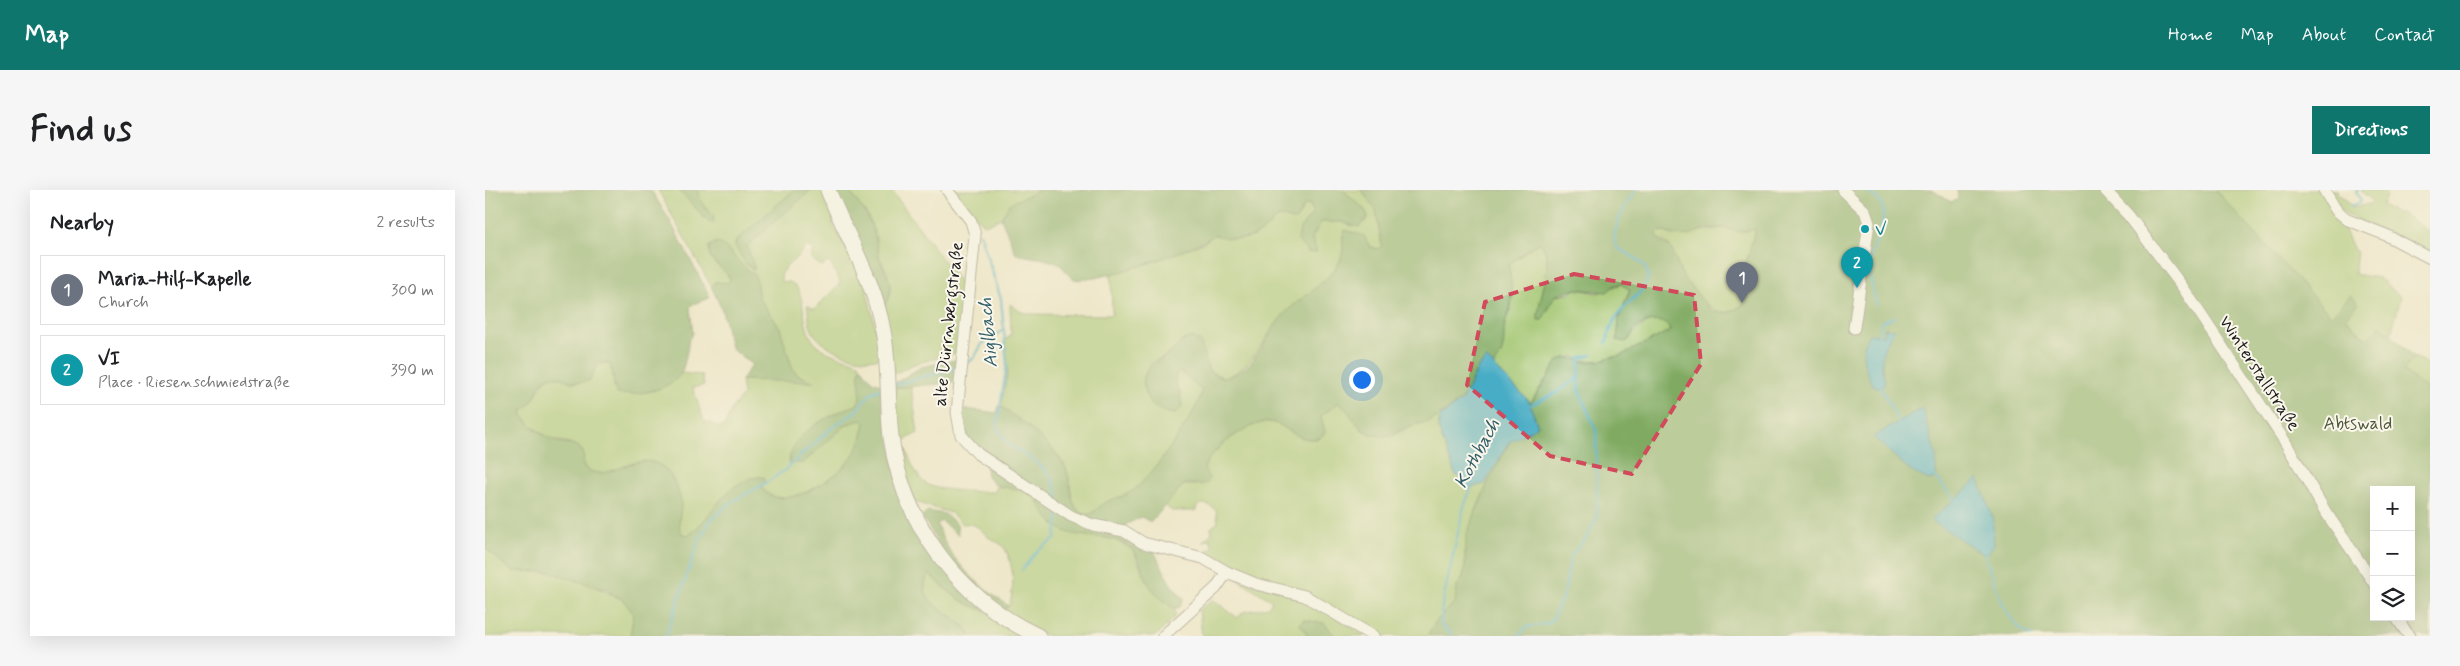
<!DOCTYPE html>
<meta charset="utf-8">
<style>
body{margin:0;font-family:Mynerve,sans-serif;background:#f6f6f6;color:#202124}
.controls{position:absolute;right:15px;bottom:15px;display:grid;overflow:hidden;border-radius:0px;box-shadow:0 5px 20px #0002}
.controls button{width:45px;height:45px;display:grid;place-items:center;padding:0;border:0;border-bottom:1px solid #e0e0e0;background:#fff;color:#202124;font:25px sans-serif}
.you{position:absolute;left:876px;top:189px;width:18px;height:18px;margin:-12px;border:4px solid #fff;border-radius:50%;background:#1a73e8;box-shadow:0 0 0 8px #1a73e833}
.badge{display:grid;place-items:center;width:32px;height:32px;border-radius:50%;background:#0f766e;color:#fff;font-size:16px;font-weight:700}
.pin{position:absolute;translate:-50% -41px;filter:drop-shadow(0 1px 2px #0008)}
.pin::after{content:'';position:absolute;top:26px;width:18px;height:15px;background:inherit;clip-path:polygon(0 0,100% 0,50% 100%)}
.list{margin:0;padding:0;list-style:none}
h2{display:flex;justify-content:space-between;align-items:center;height:65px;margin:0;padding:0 20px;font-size:21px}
h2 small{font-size:16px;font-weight:400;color:#757577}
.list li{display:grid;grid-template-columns:32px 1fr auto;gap:15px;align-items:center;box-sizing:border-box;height:70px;margin:0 10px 10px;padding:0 10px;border:1px solid #e0e0e0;border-radius:0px}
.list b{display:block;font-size:19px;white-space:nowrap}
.list p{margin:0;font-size:16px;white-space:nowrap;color:#757577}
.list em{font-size:16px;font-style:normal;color:#757577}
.icon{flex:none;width:28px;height:28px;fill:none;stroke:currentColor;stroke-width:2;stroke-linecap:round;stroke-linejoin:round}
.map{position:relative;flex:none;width:1945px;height:446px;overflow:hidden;border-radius:0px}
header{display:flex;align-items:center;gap:30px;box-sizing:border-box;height:70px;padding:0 25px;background:#0f766e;color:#fff}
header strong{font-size:24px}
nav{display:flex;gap:28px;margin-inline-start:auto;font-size:18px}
.intro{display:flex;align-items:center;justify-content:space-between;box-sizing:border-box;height:120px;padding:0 30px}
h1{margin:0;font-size:35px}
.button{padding:12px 22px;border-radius:0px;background:#0f766e;color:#fff;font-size:18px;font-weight:700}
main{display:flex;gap:30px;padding:0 30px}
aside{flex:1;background:#fff;border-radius:0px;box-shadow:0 5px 20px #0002}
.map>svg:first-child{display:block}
</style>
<header>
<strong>Map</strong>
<nav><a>Home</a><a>Map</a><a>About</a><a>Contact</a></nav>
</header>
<div class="intro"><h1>Find us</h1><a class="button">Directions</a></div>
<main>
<aside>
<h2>Nearby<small>2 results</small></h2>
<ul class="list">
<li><span class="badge" style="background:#6b7280">1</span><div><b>Maria-Hilf-Kapelle</b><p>Church</p></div><em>300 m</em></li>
<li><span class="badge" style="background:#0f9aa8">2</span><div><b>VI</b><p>Place · Riesenschmiedstraße</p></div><em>390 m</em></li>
</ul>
</aside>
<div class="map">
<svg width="1945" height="446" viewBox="0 0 1945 446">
<rect width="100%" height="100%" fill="#fbf7ec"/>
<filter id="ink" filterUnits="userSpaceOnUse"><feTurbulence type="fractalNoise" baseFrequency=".02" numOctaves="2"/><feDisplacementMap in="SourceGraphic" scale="10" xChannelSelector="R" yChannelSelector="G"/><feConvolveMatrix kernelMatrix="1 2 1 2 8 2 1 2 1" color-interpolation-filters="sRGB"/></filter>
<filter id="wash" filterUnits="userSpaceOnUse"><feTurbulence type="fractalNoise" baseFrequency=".0096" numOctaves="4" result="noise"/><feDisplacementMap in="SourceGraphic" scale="20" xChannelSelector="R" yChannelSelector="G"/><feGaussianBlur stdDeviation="1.12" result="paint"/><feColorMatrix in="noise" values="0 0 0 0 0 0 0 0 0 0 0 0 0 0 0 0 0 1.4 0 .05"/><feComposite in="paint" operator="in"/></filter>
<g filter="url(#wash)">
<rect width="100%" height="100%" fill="#eee7cb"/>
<g fill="#a1c56f" stroke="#5e7046">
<path d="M173,0h21l29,32 1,-11 -7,-7 -5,-14h97l-58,51 -1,5 11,18 8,6 -7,-24 64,-56h12l13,29 -3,5 1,4 29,46 19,83c-18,9 -60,-8 -69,-25 -5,-8 -4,-19 -6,-27l7,4 25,-24 1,-4 -10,-18 -3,-1 -5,4 -11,-7 2,-10 -6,-3c-4,3 -4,6 -8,9 -7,8 -19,13 -18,26 3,1 8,0 11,2 16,9 7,47 25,62 12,11 28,12 42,18l3,5 -2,1c-4,12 6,21 -3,36 -25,8 -59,27 -68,53l67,-38h6l3,3c-3,16 -7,30 -19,42 -19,19 -79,57 -87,12 -41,13 -41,37 -70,58l-7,-1 -4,-8 3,-25 -11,-26 -57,-5 -11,5 -10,-2 -8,-6 -1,-14 -13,-10 -20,-4 -19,-14 -8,-9 -1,-5c4,-3 9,-7 11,-11 12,-19 12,-33 39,-17l18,-3 8,-16 10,-1c8,9 3,20 9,31 21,1 50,-2 64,-21l21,2 2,10 -11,3 11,33 16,6 5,-2 7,-17 11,-13 -2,-15 71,1 -14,-6 -8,-9 -10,-38 -21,-30 -4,-23 -14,-9 -13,-16 -19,-4c-1,22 16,18 21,34l-3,3 -12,-1 -3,6z"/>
<path d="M363,0h43l74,99 -5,63 -46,12 -20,10 -10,-67 4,-33 -8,-15 -5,-24 -7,-19z"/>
<path d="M466,0h90l-35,21 -5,7 -16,7 -23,-21z"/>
<path d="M858,0h18l15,20 6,36 -4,3 -36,-13c2,10 2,17 -3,26 -10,21 -42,37 -58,56 -21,24 -24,47 -56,60l-16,-7 -2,-6 -23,-26 -15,15 -19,10 32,31 -7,-12v-8l4,-3 4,1 20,18c-5,21 -53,89 -72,101 -8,5 -17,6 -25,10 -9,4 -14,18 -26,10 -13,-10 -7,-36 -17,-49 -16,-23 -39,-40 -62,-56l7,-37 -3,-31 4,-1 2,-5 -1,-29 11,8 11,2 80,1 -1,-42 36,-9 56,-21 11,-8 6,1 50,-11 5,-7 7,-2 9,4 9,-5 5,-11h4l5,8 -14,16 15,17 -3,-7 9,-16h21l9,4 14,-4 3,-6 -3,-6z"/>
<path d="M1730,0h105l19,27 15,33 3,2 -3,22 25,4 22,19 -10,37 -10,-9 -14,14 -22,-21 14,-15 -28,14z"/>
<path d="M1842,0h12l-2,3 13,10 2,5 21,-5 -12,-12 1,-1h19l6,5 -5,10 17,9 1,-2 30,20v21l-85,-39z"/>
<path d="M1239,38l16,4 16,-3 -6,19 -6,40 3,12c-4,5 -9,8 -15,11 -22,10 -50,-33 -57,-50 -2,-4 -3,-11 -5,-15 -5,-5 -11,-5 -14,-12l5,-3 11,4z"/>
<path d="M1055,53c15,14 1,53 -2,71l10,-4 7,-14 14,-2 7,-5 22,4 23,-9 9,5 -11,29 1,23 9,-1c5,-14 36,-31 41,-9l-50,25 -13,2v2l-26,1 -8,-5 -28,24 -20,32 -37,71 -14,31 -9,36v15l-2,12 -6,9 -1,16 -25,27 -3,7h-51l-25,-17 -95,-37 -52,-27v-4l8,-4 -3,-8 -8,3 10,-9 -1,-5 7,-6 -2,-12c-6,-5 -13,-9 -20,-3v4h-24l-8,-6 19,-20h12l14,-7 -5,-9c4,-19 46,-48 65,-47 18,1 27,22 51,16l5,-6 -4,-16 17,-13 9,6 15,21 30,6 18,-10 18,-4 30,-21 19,-18 34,-75 1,-12 -3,-32 27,-20z"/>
<path d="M1929,167l16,8v26l-27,-20z"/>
<path d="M426,196l7,47 -15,8c5,13 10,32 22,42 10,8 48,8 62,9h8l2,-6 33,5 24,33 63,17 16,9 15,33 14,16 12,10 2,7 -20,20h-108l-24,-11 -26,-17 11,-2c6,-16 5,-48 -7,-61 -5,-4 -13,-6 -17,-11 -5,-7 -14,-12 -23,-10l-11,-11 -36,-11 -18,-56 -2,-58z"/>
<path d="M0,358l27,23 37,1 36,10 38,18 11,14 -4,22h-145v-22l2,-3 -2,-4z"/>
<path d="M444,384l29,25 28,12 42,25h-57c-8,-23 -61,-30 -42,-62z"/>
<path d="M754,390l59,16 69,40h-32l-11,-13 -21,-3 -3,4 8,12h-106l-3,-26 14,-10 25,18 5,-6 25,-5 4,-6z"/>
</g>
<g fill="#80aa62" stroke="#4e633f" fill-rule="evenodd">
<path d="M0,0h166l19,31 39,74v3l-16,6 -3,3 3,27 -4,5c-2,11 -3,23 -8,34 -7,16 -49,24 -64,21 -6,-11 -1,-22 -9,-31l-10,1 -8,16c-21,9 -35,-13 -48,2 -5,5 -5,12 -9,18 -3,4 -7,8 -11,11 2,13 24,27 36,31 8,2 20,0 25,10 1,3 0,11 1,15 24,20 50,-19 78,-1 9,6 19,27 19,38 0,12 -5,20 1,30l7,1c24,-18 39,-60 75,-58l1,4 -4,6c18,28 72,-6 87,-25 10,-12 14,-23 17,-39l-3,-3 -15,4 -44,39h-14c0,-29 44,-51 68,-58 8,-13 -1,-24 3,-36l2,-1 10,13 9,3 18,108 87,119c-24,-6 -39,-21 -57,-37 -20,30 34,41 42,62h-341l4,-22 -11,-14 -17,-10 -57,-18 -37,-1 -27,-23z"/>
<path d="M194,0h18l7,17 9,8 1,8 -6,-1z"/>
<path d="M309,0h17l-64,56 8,24 -9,-6 -11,-18 1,-5z"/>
<path d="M348,0h15c11,13 21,26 26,43 3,7 3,16 5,23 6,21 19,27 5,51z"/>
<path d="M556,0h302l22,20 3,6 -9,11 -17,-5h-21l-9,16 5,14 -8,1 -11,-12 2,-13 14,-16 -5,-8h-4l-9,16c-7,0 -12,-5 -19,-2 -6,2 -8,10 -14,13 -16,12 -32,8 -49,4 -14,13 -123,50 -140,44 -7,-3 -8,-10 -14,-14 -8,-6 -32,-8 -44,-11l-15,-36 9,-15z"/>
<path d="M876,0h571l19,12 7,-4 -1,-8h258l116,126 20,-21 8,8 -14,15 22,21 14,-14 33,32 -11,14 27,20v245h-1002l7,-14 20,-20 2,-16 6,-9 2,-12 1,-29 22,-53 37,-71 33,-51c11,-6 13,-3 23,0 8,2 17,0 25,-1v-2l14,-2 50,-25c-4,-15 -26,-11 -35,-2 -4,5 -4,10 -10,13l-8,-2 2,-22 11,-28 -9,-6 -6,1 -8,7 -31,-3 -21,7 -13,24h-4c-1,-20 19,-61 2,-77l-4,1 -27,20c0,10 3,20 3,30 1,11 -5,20 -7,30 -2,8 0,18 -3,27 -5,18 -55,63 -73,71 -6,2 -13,1 -19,4 -14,6 -23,14 -40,8 -14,-6 -19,-23 -32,-31l-17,13 4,16 -5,6c-24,6 -33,-15 -51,-16 -19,-1 -61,28 -65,47l5,9 -2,5c-8,4 -16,-1 -24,2l-32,37 -10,-5 -16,8 -2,8 30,16 17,34 14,16 -4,8 -6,2c-10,-7 -21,-17 -27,-28 -5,-11 -8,-29 -20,-36 -22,-13 -52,-3 -72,-20 -11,-10 -16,-23 -25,-34l-33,-5 -4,-3 -6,-7 -2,-15 -17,-21 -7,-27 5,-4 31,4 2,-8c23,16 47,34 64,58 10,13 4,39 17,49 12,8 17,-6 26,-10 8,-4 17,-5 25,-10 19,-12 67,-80 71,-101l-19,-18 -5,-1 -3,3c-1,12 7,17 7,32l-7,7c-23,-4 -28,-9 -32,-33 5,-20 14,-17 27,-28 8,-7 12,-14 23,-16l7,4 9,30c10,7 17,8 28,2 21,-10 29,-37 43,-54 16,-21 46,-33 59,-56 7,-13 1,-23 6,-33l19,6 6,11 8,2 4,-3 -6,-36zM1239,38l16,4 16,-3 -12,40 3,31 -3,4 -15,9 -16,-2 -7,-6 -24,-30 -12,-29 -9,-4 -5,-8 5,-3 18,5 11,-1 14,-6zM1889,300h37v127h-37z"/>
<path d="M232,52c11,3 23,25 38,33l4,23 21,30 13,42 5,5 16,7 -73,-2 11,-15 -20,-16 -2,-5 -8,-34 -10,-22 3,-6 12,1 3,-3 -1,-4 -19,-19 -1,-11z"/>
<path d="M475,169l-1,23 -64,6v-5l26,-16z"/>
<path d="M442,321l18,3 12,10 1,11 -17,-14 -4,3c11,36 42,62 72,82l-5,3 -51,-42 -31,-51z"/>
<path d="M818,430l21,3 11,13h-27l-8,-12z"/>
</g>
<g fill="#46acc5" stroke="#316470">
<path d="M1400,138l9,1c-3,10 -6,10 -9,18 -6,11 -2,25 0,36l-4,6 -9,-4c-7,-17 -14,-34 -3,-51l15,1z"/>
<path d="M1002,169l41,41 10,26 -30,17 -23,41 -15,4 -15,-14 -17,-46 2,-11 22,-17 17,-34z"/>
<path d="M1437,218l14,48v22l-7,2 -17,-8 -39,-35z"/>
<path d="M1493,289l15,39 1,26 -8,12 -55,-36z"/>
</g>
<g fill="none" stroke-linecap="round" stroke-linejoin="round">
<g stroke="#46acc5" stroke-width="2.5">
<path d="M1380,0c5,4 12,8 15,12 11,14 -8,44 -10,60 -1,15 3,29 7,43"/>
<path d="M1866,16l8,-3 2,-3 -5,-8 2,-2"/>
<path d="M495,44l21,65 6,65 -10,63c13,33 55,24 62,76"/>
<path d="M1393,147l4,-16 13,-4"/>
<path d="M1121,153c3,-9 6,-20 12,-28 6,-9 15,-15 22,-23 21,-23 -5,-35 -23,-44 -9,-15 10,-46 19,-58"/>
<path d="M480,175l9,-7 8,-14 21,-14"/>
<path d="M408,195l64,-17"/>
<path d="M1395,197l20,37"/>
<path d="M1043,216l30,-14 21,-15"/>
<path d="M1450,286l20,24"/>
<path d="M1500,365c8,24 21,74 48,81"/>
<path d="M537,380l15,-19 18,-12 4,-26"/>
<path d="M966,444l-10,-9 1,-20 22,-99 8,-20"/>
<path d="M181,446l34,-99 11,-17 19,-17 36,-20 19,-13 44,-40 27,-19 15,-18 12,-5"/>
<path d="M1033,446l9,-9 20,-3 5,-4 13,-30 6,-34 17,-21 9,-17 -1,-88 -17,-39 1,-33 12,-3"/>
</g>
</g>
</g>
<g filter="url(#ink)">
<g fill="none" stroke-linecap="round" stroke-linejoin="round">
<defs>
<g id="minor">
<path d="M462,0l24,31 4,14 -18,177 4,23 17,19 93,62 22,9 31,6 19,12 60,15 24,14 29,12 49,12 68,40"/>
<path d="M1358,0l22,21 4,12 -15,105"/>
<path d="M1620,0l24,26 53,70 102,154 41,71 49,72"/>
<path d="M1839,0l12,20 12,10 38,15 44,23"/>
<path d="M1911,427l13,19"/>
<path d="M678,446l53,-48 11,-16"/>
</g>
<path id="major" d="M343,0c19,48 46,89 55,141 7,35 4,71 8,106 12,87 68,162 147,199"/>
</defs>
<use href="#minor" stroke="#858274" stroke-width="13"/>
<use href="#major" stroke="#858274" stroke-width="17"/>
<use href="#minor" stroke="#fff" stroke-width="11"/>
<use href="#major" stroke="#fff" stroke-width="15"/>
</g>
</g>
<path d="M0 0H1945V446H0ZM1089,84l120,21 7,69 -69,110 -82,-18 -83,-71 18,-83z" fill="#eee7cb" fill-opacity=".55" fill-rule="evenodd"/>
<path fill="none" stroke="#d1495b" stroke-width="4" stroke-dasharray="10 6" stroke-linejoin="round" d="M1089,84l120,21 7,69 -69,110 -82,-18 -83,-71 18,-83z"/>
<circle fill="#0f9aa8" stroke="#fbf7ec" stroke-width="2" cx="1380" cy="39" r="5"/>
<g text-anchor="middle" stroke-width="4" stroke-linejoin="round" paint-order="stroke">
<g font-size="18" fill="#0d838f" stroke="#fbf7ec" text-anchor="start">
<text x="1390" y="45">V</text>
</g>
<g font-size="18" fill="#1c1c1c" stroke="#fbf7ec">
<text transform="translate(463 134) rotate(-84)" y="6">alte Dürrnbergstraße</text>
<text transform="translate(1775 183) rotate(57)" y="6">Winterstallstraße</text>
</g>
<g font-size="18" fill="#4b5739" stroke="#fbf7ec">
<text x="1873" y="239">Abtswald</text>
</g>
<g font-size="19" font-style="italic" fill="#2f5d68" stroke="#fbf7ec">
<text transform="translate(502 143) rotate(-95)" y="7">Aiglbach</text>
<text transform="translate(991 263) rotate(-62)" y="7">Kothbach</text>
</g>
</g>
</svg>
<div class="controls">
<button>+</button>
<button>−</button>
<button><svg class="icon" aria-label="layers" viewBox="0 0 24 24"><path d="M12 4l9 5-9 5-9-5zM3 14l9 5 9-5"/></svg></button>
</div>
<div class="you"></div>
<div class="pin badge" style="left:1257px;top:113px;background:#6b7280">1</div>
<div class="pin badge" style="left:1372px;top:98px;background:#0f9aa8">2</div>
</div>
</main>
